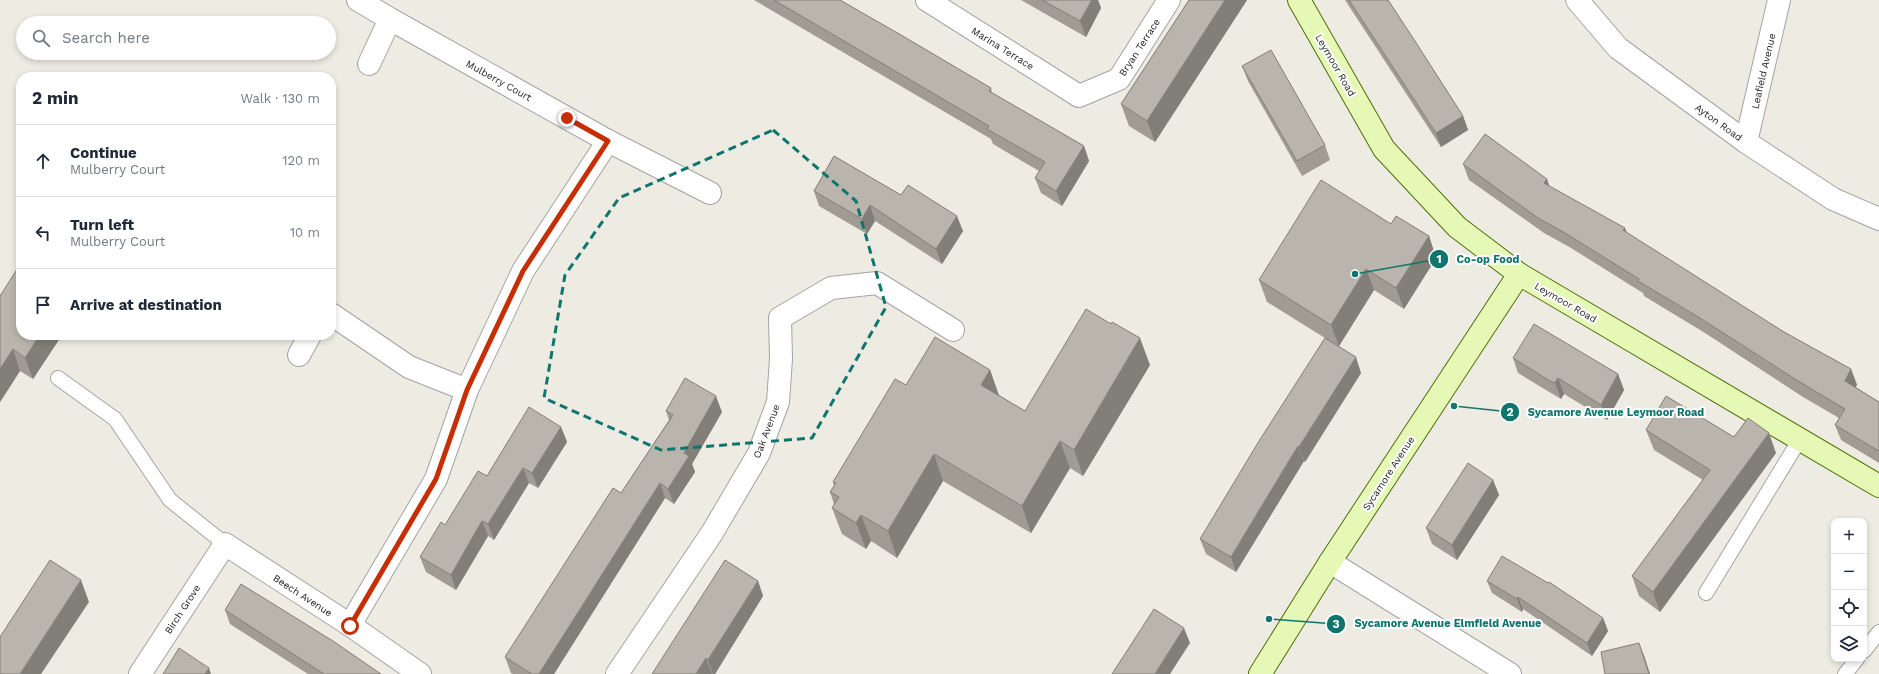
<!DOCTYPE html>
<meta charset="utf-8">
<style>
body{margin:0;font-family:"Work Sans",sans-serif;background:#f2f2f3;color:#1f2937}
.controls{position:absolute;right:12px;bottom:12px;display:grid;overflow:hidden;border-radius:8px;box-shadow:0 2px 6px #0003}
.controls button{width:36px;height:36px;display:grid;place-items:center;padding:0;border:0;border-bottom:1px solid #e0e1e3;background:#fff;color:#1f2937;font:20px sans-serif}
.stop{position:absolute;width:12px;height:12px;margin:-9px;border:3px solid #c62e03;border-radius:50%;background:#fff}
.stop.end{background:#c62e03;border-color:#fff;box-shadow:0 1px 4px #0008}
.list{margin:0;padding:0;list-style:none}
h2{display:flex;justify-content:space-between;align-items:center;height:52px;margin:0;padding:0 16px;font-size:17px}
h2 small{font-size:13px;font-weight:400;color:#747a83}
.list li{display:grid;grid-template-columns:26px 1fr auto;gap:12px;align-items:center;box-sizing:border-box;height:72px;padding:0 16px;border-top:1px solid #e0e1e3}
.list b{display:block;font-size:15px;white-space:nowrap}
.list p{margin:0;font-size:13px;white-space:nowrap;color:#747a83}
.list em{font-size:13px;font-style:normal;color:#747a83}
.icon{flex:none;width:22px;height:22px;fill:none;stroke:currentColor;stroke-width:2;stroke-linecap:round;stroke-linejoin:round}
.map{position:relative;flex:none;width:1879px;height:674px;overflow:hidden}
.search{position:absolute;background:#fff;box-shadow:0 2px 6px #0003;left:16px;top:16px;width:320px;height:44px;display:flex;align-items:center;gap:10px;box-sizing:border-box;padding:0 14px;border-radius:22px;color:#747a83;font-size:15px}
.panel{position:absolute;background:#fff;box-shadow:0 2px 6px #0003;left:16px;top:72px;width:320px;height:268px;border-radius:16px}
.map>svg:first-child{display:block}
</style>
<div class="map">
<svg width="1879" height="674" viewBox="0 0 1879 674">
<rect width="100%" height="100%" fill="#eeece2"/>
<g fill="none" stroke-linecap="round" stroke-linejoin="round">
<defs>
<g id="lane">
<path d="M58,378l57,41 55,81 55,44"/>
<path d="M1706,593l94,-154"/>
<path d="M1864,651l15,-19"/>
<path d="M1845,674l12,-15"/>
</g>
<g id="street">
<path d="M927,0l152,96 40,-17 50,-79"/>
<path d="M1577,0l41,48 128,94 87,57 46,20"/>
<path d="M369,64l21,-45"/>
<path d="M608,141l102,52"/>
<path d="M1746,142l33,-142"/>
<path d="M331,314l78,53 58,23"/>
<path d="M299,355l11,-20"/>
<path d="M1330,562l180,112"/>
<path d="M350,625l86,-146 31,-89 56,-119 85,-130 -218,-122 -32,-19"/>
<path d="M140,674l85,-130 125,81 70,49"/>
<path d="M617,674l95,-141 47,-80 19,-51 3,-43 -1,-41 51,-30 46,-5 76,47"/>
</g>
<g id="secondary">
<path d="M1299,0l85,149 73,78 62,47 360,212"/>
<path d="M1260,674l70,-112 189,-288"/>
</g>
</defs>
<use href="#lane" stroke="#a3a3a3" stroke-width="16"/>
<use href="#street" stroke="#a3a3a3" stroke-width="24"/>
<use href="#secondary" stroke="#4e7106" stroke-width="24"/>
<use href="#lane" stroke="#fff" stroke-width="14"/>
<use href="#street" stroke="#fff" stroke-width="22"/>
<use href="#secondary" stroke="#e6f8b6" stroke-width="22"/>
</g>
<g fill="#a09c94">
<path d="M754,0h86l151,88 1,5 92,53 5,15 -27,45 -21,-13 -6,-15 4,-7 -46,-27 -2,-5z"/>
<path d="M1021,0h77l3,8 -15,29z"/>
<path d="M1189,0h58l-92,142 -26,-16 -8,-22z"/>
<path d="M1345,0h43l75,116 5,14 -27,17z"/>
<path d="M1242,66l83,79 5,15 -28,16 -54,-95z"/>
<path d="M834,156l129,75 -21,33 -67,-43 -8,13 -48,-28 -5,-15z"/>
<path d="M1463,164l84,15 2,7 78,47 157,99 67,37 6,16 -2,2 24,15v61l-38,-23 -6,-15 4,-7 -36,-21 -98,-64 -61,-37 -1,-3 -72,-45 -27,-15 -75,-53z"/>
<path d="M1391,224l38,12 7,22 -32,51 -30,-19 -35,56 22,27 -56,89 -1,-1 -68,111 -30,-18 -6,-15 125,-201 -58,-36 -8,-22z"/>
<path d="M0,296l21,39h41l-29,44 -13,-8 -20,31z"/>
<path d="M1513,358l105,16 6,16 -17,30 -43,-26 -3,5 -5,-3 -38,-23z"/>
<path d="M1150,365l-67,111 -13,-8 -39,65 -88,-52 -46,77 -26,-17 -5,8 -24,-15 -10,-26 2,-4 -4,-12 4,-6 -1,-4 73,-97 84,-15 9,25 26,16z"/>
<path d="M666,411l56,1 -30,52 3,8 -21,32 -9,-6 -111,176h-41l-2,-1 -6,-16 116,-164 48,-73z"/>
<path d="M561,427l6,15 -29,46 -9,-5 -35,57 -6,-4 -32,54 -30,-18 -6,-15 25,-32 42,-49z"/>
<path d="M1646,430l88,7 42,16 -116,159 -21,-16 -7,-20 71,-96 -49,-30z"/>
<path d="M1493,480l6,15 -42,65 -25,-16 -6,-16z"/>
<path d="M758,581l5,15 -48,78h-63z"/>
<path d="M1487,581l116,37 5,13 -16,25 -69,-47 -1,3 -30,-19z"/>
<path d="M225,610l156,64h-73l-78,-50z"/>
</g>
<g fill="#827f78">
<path d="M1092,0h6l3,8 -15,29 -6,-16z"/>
<path d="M1225,0h22l-92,142 -8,-21z"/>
<path d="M1463,116l5,14 -27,17 -5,-14z"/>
<path d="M1084,146l5,15 -27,45 -6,-15z"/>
<path d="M1547,179l5,15 -8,-11z"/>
<path d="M870,205l5,16 -8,13 -5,-15z"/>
<path d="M957,216l6,15 -21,33 -6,-15z"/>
<path d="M1625,228l6,15 -8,-13z"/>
<path d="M1429,236l7,22 -32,51 -8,-21z"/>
<path d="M1366,269l8,21 -35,56 -8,-21z"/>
<path d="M40,335h22l-29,44 -8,-21z"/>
<path d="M1140,338l10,27 -67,111 -9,-26z"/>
<path d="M13,349l7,22 -20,31v-33z"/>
<path d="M1356,357l5,16 -56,89 -6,-15z"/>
<path d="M1851,369l6,16 -7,11 -5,-15z"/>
<path d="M990,370l9,26 -18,-11z"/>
<path d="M1618,374l6,16 -17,30 -6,-15z"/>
<path d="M1558,378l6,16 -3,5 -6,-16z"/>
<path d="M716,396l6,16 -30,52 3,8 -21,32 -6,-15 16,-36z"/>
<path d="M561,427l6,15 -29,46 -6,-15z"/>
<path d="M1769,433l7,20 -116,159 -7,-20z"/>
<path d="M1060,441l10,27 -39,65 -9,-27z"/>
<path d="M1298,446l6,15 -68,111 -5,-15z"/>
<path d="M934,454l9,27 -46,77 -9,-27z"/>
<path d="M523,468l6,15 -35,57 -6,-16z"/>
<path d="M1493,480l6,15 -42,65 -5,-15z"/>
<path d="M660,483l5,15 -111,176h-15z"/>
<path d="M861,515l10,26 -5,8 -10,-26z"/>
<path d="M482,521l6,15 -32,54 -5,-15z"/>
<path d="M81,580l8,22 -48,72h-21z"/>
<path d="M758,581l5,15 -48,78h-2l-5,-14z"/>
<path d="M1518,597l5,12 -1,3 -5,-13z"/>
<path d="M1603,618l5,13 -16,25 -5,-13z"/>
<path d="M1184,628l6,15 -20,31h-15z"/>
<path d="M1639,643l6,15 5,16h-1z"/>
<path d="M706,658l6,16h-16z"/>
<path d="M209,668l2,6h-6z"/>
</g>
<g fill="#bab5ac" stroke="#827f78">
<path d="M774,0h66l61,35 90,53 -2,3 95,55 -28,45 -21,-13 10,-16 -58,-33 2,-3z"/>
<path d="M1042,0h50l-12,21z"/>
<path d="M1189,0h36l-78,121 -26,-17z"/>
<path d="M1349,0h39l25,38 50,78 -27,17z"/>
<path d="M1271,50l54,95 -28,16 -55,-95z"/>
<path d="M1485,134l62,45 -3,4 81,45 -2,2 161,102 67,37 -6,12 34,21v49l-44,-26 10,-16 -47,-28 -98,-63 -62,-37 1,-2 -74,-46 -27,-15 -75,-54z"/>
<path d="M834,156l67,39 7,-10 49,31 -21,33 -66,-44 -8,14 -48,-28z"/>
<path d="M1321,180l70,44 5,-8 33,20 -33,52 -30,-19 -35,56 -72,-45z"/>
<path d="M21,263v72h19l-15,23 -12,-9 -13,20v-73z"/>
<path d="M1086,309l25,15 1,-2 28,16 -66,112 -14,-9 -38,65 -88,-52 -46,77 -27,-16 -5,8 -24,-15 7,-11 -9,-5 6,-9 -3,-1 62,-103 11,6 29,-48 55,33 -9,15 44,26z"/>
<path d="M1534,324l84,50 -17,31 -43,-27 -3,5 -5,-2 -37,-23z"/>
<path d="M1325,338l31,19 -57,90 -1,-1 -67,111 -31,-18 59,-98z"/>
<path d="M685,378l31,18 -32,57 5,3 -21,33 -8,-6 -121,191h-7l-27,-17 108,-169 8,5 52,-78 -7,-4z"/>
<path d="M1666,396l68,41 14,-19 21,15 -116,159 -21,-16 78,-106 -64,-40z"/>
<path d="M529,407l32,20 -29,46 -9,-5 -35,56 -6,-3 -31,54 -31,-18 21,-35 4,3 33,-54 9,5z"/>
<path d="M1468,463l25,17 -41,65 -26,-17z"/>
<path d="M1502,556l46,27 1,-1 54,36 -16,25 -69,-46 -1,2 -30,-18z"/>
<path d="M50,560l31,20 -61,94h-20v-37z"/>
<path d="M725,560l33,21 -50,79 -2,-2 -10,16h-44z"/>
<path d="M241,584l92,57 48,33h-57l-99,-64z"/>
<path d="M1154,609l30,19 -29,46h-43z"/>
<path d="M1639,643l10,31h-44l-4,-22z"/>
<path d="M179,648l30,20 -4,6h-42z"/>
</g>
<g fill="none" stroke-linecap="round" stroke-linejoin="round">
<path stroke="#c62e03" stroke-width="5" d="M350,626l86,-147 31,-89 56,-119 85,-130 -41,-23"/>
</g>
<path fill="none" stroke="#0f766e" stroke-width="3" stroke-dasharray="8 5" stroke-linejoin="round" d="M773,130l83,71 30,106 -74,131 -151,12 -117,-52 21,-123 54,-77z"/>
<g text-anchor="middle" stroke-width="4" stroke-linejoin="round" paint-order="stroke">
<g font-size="10" fill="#1c1c1c" stroke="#fff">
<text transform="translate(1139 47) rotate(-57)" y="4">Bryan Terrace</text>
<text transform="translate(1003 48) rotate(32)" y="4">Marina Terrace</text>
<text transform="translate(1336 65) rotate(60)" y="4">Leymoor Road</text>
<text transform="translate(1763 71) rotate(-77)" y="4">Leafield Avenue</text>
<text transform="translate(499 80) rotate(29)" y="4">Mulberry Court</text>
<text transform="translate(1719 122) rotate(36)" y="4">Ayton Road</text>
<text transform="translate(1566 302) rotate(30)" y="4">Leymoor Road</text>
<text transform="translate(766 431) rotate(-69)" y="4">Oak Avenue</text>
<text transform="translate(1388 473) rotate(-57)" y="4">Sycamore Avenue</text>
<text transform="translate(303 595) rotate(33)" y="4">Beech Avenue</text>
<text transform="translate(182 609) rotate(-57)" y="4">Birch Grove</text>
</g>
</g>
<path fill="none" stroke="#0f766e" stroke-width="1.5" d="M1355 274L1439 259M1454 406L1510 412M1269 619L1336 624"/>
<g fill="#0f766e" stroke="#fff" stroke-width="1.5">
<circle cx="1355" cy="274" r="4"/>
<circle cx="1454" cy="406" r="4"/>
<circle cx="1269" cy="619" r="4"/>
<circle cx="1439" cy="259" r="10"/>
<circle cx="1510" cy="412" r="10"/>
<circle cx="1336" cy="624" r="10"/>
</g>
<g font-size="12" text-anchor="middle" font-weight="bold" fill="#fff">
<text x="1439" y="263">1</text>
<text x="1510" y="416">2</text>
<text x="1336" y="628">3</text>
</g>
<g font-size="11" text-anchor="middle" font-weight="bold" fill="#0f766e" stroke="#fff" stroke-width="4" stroke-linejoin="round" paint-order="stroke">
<text x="1488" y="263">Co-op Food</text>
<text x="1616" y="416">Sycamore Avenue Leymoor Road</text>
<text x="1448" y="627">Sycamore Avenue Elmfield Avenue</text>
</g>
</svg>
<div class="controls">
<button>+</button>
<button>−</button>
<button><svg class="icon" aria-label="locate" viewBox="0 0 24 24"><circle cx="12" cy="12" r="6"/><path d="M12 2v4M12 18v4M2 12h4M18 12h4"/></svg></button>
<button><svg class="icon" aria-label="layers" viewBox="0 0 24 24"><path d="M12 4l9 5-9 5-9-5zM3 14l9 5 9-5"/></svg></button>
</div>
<div class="stop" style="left:350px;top:626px"></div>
<div class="stop end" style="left:567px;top:118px"></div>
<div class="search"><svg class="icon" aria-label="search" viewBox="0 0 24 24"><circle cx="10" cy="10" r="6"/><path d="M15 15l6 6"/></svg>Search here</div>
<section class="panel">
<h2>2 min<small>Walk · 130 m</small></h2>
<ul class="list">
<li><svg class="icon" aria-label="ahead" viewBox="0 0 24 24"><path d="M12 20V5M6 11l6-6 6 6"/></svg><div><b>Continue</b><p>Mulberry Court</p></div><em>120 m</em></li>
<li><svg class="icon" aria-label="left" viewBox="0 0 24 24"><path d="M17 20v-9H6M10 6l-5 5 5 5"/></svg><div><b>Turn left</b><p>Mulberry Court</p></div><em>10 m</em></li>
<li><svg class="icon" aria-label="arrive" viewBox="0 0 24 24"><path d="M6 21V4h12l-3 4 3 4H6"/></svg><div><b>Arrive at destination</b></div></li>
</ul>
</section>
</div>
